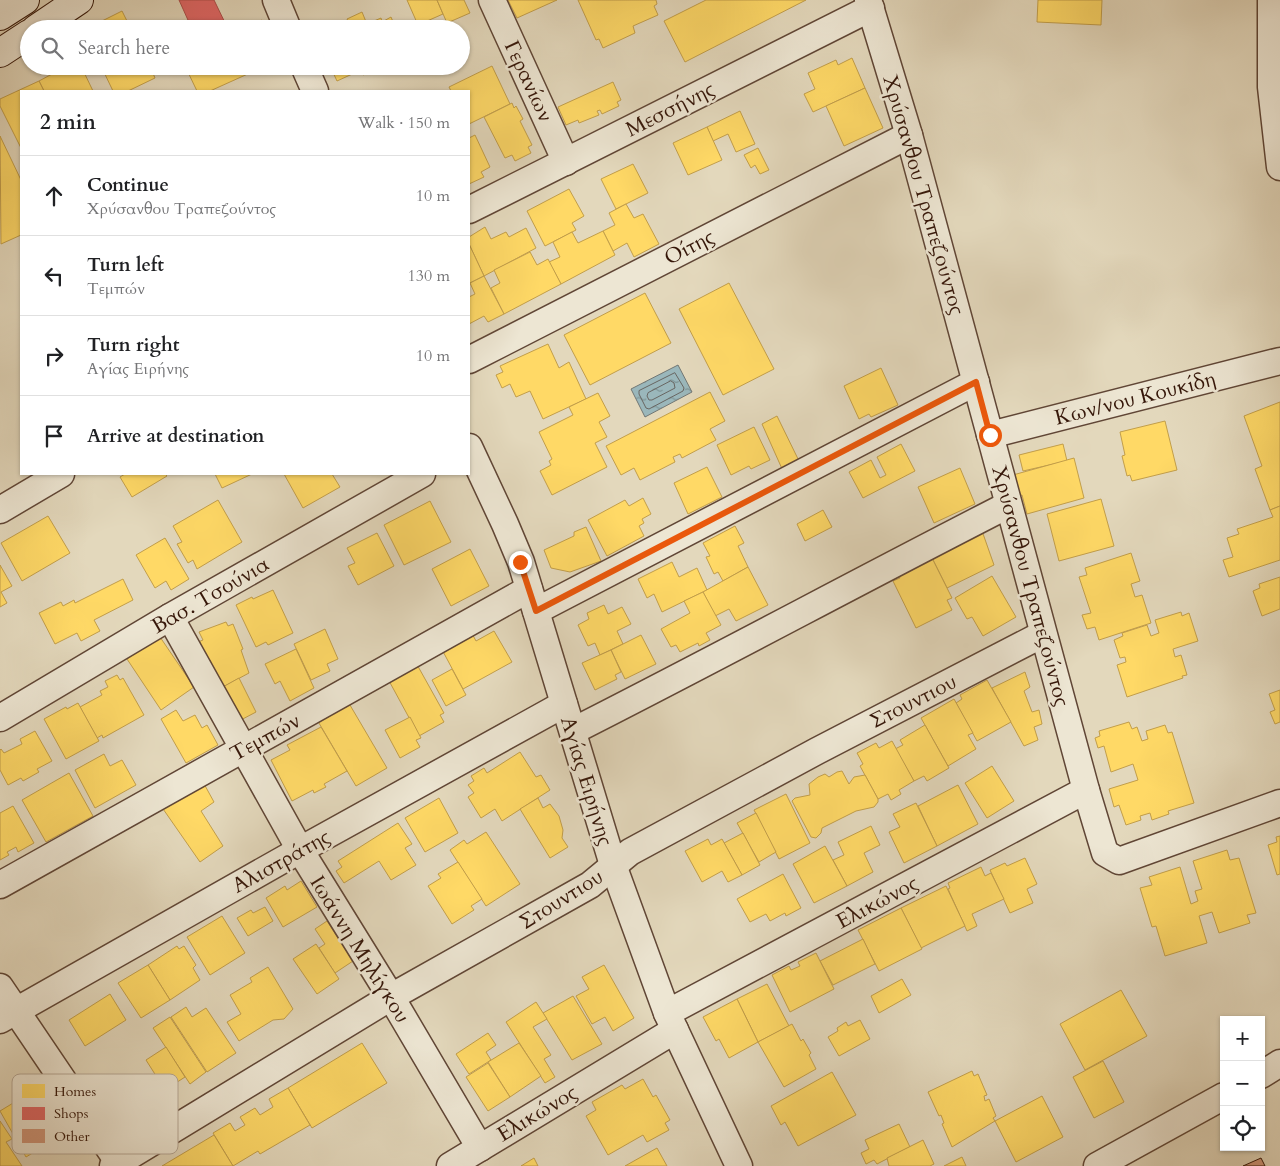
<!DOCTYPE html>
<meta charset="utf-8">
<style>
body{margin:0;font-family:Cardo,serif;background:#f2f2f2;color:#202124}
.controls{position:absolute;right:15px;bottom:15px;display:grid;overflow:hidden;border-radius:0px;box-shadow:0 1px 4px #0004}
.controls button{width:45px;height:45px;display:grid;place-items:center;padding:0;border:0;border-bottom:1px solid #e0e0e0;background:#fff;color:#202124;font:25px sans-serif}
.stop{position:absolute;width:15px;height:15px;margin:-11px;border:4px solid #ea580c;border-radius:50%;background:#fff}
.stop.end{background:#ea580c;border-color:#fff;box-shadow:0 1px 5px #0008}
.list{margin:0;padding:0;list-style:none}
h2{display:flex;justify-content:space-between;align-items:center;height:65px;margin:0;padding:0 20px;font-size:21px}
h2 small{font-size:16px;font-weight:400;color:#757577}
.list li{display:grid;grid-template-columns:32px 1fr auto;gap:15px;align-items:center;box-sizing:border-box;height:80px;padding:0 20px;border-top:1px solid #e0e0e0}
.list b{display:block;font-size:19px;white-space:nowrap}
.list p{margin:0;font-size:16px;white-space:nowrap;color:#757577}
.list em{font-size:16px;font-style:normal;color:#757577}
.icon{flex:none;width:28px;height:28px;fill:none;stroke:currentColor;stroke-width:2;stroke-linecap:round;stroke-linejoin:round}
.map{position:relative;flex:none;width:1280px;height:1166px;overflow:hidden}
.search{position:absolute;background:#fff;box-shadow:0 1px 4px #0004;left:20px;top:20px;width:450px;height:55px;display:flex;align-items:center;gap:12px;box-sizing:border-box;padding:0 18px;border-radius:28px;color:#757577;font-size:19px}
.panel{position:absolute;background:#fff;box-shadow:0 1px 4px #0004;left:20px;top:90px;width:450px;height:385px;border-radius:0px}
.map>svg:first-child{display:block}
</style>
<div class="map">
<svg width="1280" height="1166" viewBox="0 0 1280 1166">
<defs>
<pattern id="water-ripples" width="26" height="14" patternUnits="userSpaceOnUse" patternTransform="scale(1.25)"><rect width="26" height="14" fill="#9ab7bb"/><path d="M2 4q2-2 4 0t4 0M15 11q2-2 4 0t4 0" fill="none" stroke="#7e9496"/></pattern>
</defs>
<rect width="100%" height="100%" fill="#e3d8bc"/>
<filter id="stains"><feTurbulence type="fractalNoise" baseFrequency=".004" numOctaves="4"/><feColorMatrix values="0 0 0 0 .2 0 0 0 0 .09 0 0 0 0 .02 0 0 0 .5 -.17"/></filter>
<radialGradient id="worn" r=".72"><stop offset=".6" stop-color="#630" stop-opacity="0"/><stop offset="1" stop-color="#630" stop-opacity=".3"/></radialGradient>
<path fill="url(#water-ripples)" stroke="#727774" d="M678,365l14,27 -47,25 -14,-28z"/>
<g fill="#ffd966" stroke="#c29e4a">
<path d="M407,0h30l6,14 -25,11z"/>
<path d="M437,0h27l6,13 -23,10z"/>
<path d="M508,0h49l-40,18z"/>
<path d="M578,0h78l1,4 -3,2 4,9 -25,11 2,7 -32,15 -4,-9 -3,1z"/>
<path d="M706,0h100l-121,62 -21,-41z"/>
<path d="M1038,0h64l-1,25 -64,-3z"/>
<path d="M122,11l9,18h-45z"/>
<path d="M362,12l7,17h-21l3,-2 -4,-8z"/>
<path d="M391,17l5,12h-27l-2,-5 14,-6 1,4z"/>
<path d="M262,20l4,9h-23z"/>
<path d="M339,21l4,8h-18l-1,-1z"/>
<path d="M852,58l13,30 -52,24 -9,-18 11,-5 -7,-16 28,-13 2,5z"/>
<path d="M67,66h14l12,25h-49l-5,-10z"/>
<path d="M101,66h49l5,12 -27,13h-15z"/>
<path d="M185,66h76v2l-51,23h-13z"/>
<path d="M330,66h29l2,4 -24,11z"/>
<path d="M359,66h24l-20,9z"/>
<path d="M492,66l18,38 -41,20v-33h-18l-2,-4z"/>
<path d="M39,81l5,10h-23v57l-21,-42v-7z"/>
<path d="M613,82l8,18 -4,2 2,4 -17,8 -2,-4 -3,1 2,4 -20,8 -1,-3 -12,5 -8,-18z"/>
<path d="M865,88l18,40 -39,18 -18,-40z"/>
<path d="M512,103l2,5 2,-2 7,13 -3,2 12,24 -4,2 3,6 -16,8 -3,-6 -7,3 -21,-41z"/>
<path d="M740,111l15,33 -19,8 -8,-18 -15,7 -6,-14z"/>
<path d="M707,127l15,33 -34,15 -15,-32z"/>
<path d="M475,135l15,32 -9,5 3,5 -15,7v-46z"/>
<path d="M0,136l21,44v55l-20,9z"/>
<path d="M758,148l11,22 -9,4 -5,-9 -4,3 -7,-13z"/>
<path d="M633,164l15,29 -32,16 -15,-30z"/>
<path d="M569,189l15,27 -12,7 4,7 -31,16 -18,-35z"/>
<path d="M626,204l8,14 9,-4 16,30 -25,13 -7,-14 -14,8 -10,-20 12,-6 -6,-12z"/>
<path d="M485,227l6,12 15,-7 3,5 17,-9 10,20 -52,28 -15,-32v-7z"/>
<path d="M603,231l12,24 -54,29 -12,-22 11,-5 -7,-15 19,-10 6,11z"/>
<path d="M469,244l15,32 -14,7 -1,-1z"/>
<path d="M530,252l7,13 11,-6 13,25 -57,30 -13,-26 9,-5 -6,-13z"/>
<path d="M484,276l20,38 -16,8 -4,-6 -15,8v-27l6,-3 -5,-11z"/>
<path d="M729,283l45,86 -51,26 -44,-86z"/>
<path d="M645,293l26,50 -81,42 -26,-50z"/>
<path d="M548,344l11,24 10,-6 17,37 -43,20 -13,-28 -14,6 -6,-13 -8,4 -6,-13 7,-3 -3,-6z"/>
<path d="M881,368l17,37 -27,12 -2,-3 -10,5 -15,-33z"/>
<path d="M710,392l15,29 -15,8 6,11 -34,18 -2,-4 -7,3 2,5 -35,18 -6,-12 -13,7 -15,-29z"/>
<path d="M598,393l12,23 -11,6 8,15 -12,6 12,24 -55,28 -12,-24 11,-6 -2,-4 3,-2 -13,-27 34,-17 -4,-8z"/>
<path d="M1280,402v104l-10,4 -15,-41 7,-3 -18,-50z"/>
<path d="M777,416l23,47 -17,8 -21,-47z"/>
<path d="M1165,421l12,49 -45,11 -2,-6 -3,1 -5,-20 3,-1 -5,-23z"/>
<path d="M754,427l16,33 -19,9 -2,-3 -18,9 -14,-30z"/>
<path d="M901,444l14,27 -52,27 -14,-26 22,-12 9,18 6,-3 -9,-18z"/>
<path d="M1063,444l4,17 -44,10 -4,-16z"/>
<path d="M1074,458l10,40 -57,16 -5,-19 -4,1 -5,-21z"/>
<path d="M707,467l15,30 -34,17 -14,-31z"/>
<path d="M960,468l15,36 -41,19 -16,-36z"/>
<path d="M125,474h40l2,2 -35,21 -12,-20z"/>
<path d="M215,474h37l-30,14z"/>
<path d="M284,474h48l8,13 -37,21z"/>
<path d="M643,498l8,16 -9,5 2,4 -5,3 5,10 -37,20 -19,-36 37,-20 4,6z"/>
<path d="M1101,499l13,47 -55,15 -12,-47z"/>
<path d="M218,500l24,42 -45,27 -4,-9 -5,3 -11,-19 5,-2 -9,-16z"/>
<path d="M430,501l21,41 -47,23 -20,-40z"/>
<path d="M1280,506v54l-51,17 -6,-17 10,-3 -6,-19 12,-4 -2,-5 36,-12 -3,-7z"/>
<path d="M823,510l9,17 -27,14 -8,-17z"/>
<path d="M48,516l22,37 -48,28 -21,-38z"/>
<path d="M735,526l9,17 -6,3 10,21 -25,14 -5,-9 -4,2 -8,-17 4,-1 -7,-13z"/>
<path d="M586,527l15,34 -31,11 -19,-4 -7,-18 30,-14v-4z"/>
<path d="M981,528l13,37 -47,23 -17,-34z"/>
<path d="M377,533l17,33 -36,19 -10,-19 7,-3 -8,-15z"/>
<path d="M165,538l24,41 -18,11 -5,-9 -11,7 -19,-33z"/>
<path d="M470,549l19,37 -38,20 -19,-37z"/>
<path d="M1131,553l9,28 -9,3 4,13 7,-2 9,28 -52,17 -4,-13 -8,2 -5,-14 9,-2 -12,-36 8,-2 -2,-7z"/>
<path d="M930,554l22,44 -5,2 5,10 -36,18 -23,-47 7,-3 -3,-7z"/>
<path d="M672,562l7,15 18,-9 10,22 -45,22 -8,-18 -7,4 -9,-19z"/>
<path d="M0,565l12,21 -11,6 6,11 -7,4z"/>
<path d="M748,567l20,38 -32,16 -7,-12 -14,7 -12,-24z"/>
<path d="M992,576l24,41 -33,19 -11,-19 -5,2 -12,-21z"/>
<path d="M1280,577v32l-18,7 -9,-25 7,-3 -1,-4z"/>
<path d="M123,579l10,21 -39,20 6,11 -19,10 -4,-8 -22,11 -16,-31 22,-11 2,4 11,-6 1,3z"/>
<path d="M273,590l20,43 -25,12 -2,-3 -10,5 -20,-42 16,-8 1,2z"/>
<path d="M703,592l18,33 -15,8 4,7 -11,6 -1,-3 -18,9 -4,-7 -5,2 -10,-18 29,-16 -6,-12z"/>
<path d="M604,605l4,9 14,-7 9,17 -14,7 6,13 -23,11 -5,-12 -7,3 -10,-21 11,-6 -2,-6z"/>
<path d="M1181,612l1,4 7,-3 9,28 -25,8 2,8 6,-2 6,20 -5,1 1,2 -56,19 -10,-32 9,-3 -1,-5 -5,1 -6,-18 9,-4 -1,-3 25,-8 4,11 8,-3 -4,-13z"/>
<path d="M226,622l2,4 5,-2 10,25 -2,1 8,23 -28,15 -11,-28 -9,3 -8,-19 10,-4 -4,-8z"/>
<path d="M469,628l7,13 18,-10 18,31 -49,27 -24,-45z"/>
<path d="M325,629l13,30 -11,5 3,7 -19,9 -17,-36z"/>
<path d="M641,635l15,29 -31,15 -14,-29z"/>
<path d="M160,637l34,50 -33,23 -34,-51z"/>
<path d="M296,649l18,39 -24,13 -10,-20 -5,3 -10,-20z"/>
<path d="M611,650l10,22 -6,3 2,4 -22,11 -13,-27z"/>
<path d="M415,661l29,52 -4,2 4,7 -25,14 -31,-57z"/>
<path d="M452,669l14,26 -20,11 -14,-26z"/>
<path d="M1025,672l5,15 -6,4 8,21 7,-2 3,14 -8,3 4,13 -14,6 -32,-58z"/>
<path d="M117,675l3,5 3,-2 21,37 -41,23 -1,-3 -5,3 -17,-31 22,-12 -2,-4 8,-4 -3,-6z"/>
<path d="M239,678l17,34 -19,10 -16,-34z"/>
<path d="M987,680l24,42 -34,19 -21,-38 6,-4 -2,-4z"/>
<path d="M1280,690v32l-5,2 -5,-12 5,-2 -6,-16z"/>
<path d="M954,699l19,34 -5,2 8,14 -28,17 -27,-48z"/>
<path d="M347,700l40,68 -31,18 -40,-68z"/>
<path d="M78,703l21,38 -33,18 -22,-40 22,-12 1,2z"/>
<path d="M176,710l7,11 12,-6 7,13 5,-3 11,20 -32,18 -25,-44z"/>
<path d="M410,717l11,21 -5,2 4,7 -20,11 -15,-28z"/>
<path d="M1129,722l3,7 5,-2 5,14 6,-2 -2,-8 19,-6 3,8 4,-1 22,71 -26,8 1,3 -17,6 -2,-7 -10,3 1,4 -15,5 -7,-20 -5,2 -5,-18 29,-9 -5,-16 -22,8 -7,-26 -6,2 -3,-10 5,-2 -1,-5z"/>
<path d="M925,725l24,43 -22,13 -3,-5 -10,5 -19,-32 8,-4 -3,-5z"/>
<path d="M321,727l26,44 -23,13 2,3 -12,6 -1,-3 -21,11 -21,-41 19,-10 -3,-5z"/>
<path d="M35,731l17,30 -15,8 2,3 -16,9 -2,-3 -13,7 -8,-15v-20l1,-1 3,4 18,-9 -2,-5z"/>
<path d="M892,741l22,40 -15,9 2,4 -10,6 -3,-6 -10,5 -18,-33 3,-2 -6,-11 19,-10 3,5z"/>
<path d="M520,752l16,25 5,-2 9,15 -48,31 -7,-12 -14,9 -13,-21 6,-4 -6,-8 6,-4 -3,-5 13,-8 3,5z"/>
<path d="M104,754l6,12 12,-6 14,25 -41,23 -20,-38z"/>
<path d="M992,766l22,35 -27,17 -22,-35z"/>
<path d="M842,771l7,13 5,-7 11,-2 13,24v3l-4,5 -18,4 -34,17 -1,5 -5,5 -5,-1 -19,-36 3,-3 15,-3 -1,-11 9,-7 7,-3 4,3 8,-5z"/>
<path d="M69,773l24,43 -47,26 -24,-42z"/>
<path d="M203,782l11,20 -13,9 22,35 -23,16 -39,-56z"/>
<path d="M958,785l20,39 -41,22 -19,-40z"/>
<path d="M786,794l24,49 -31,16 -25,-49z"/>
<path d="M439,798l19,35 -33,19 -20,-34z"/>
<path d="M538,798l5,10 7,-4 9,12 4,14 -1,8 6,9 -18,11 -30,-49z"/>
<path d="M916,803l21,43 -33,17 -15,-31 11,-5 -7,-13z"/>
<path d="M13,806l21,37 -16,9 -2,-5 -9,5 2,3 -9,5v-47z"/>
<path d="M756,813l20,39 -17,10 -22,-39z"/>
<path d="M398,823l14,21 -7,4 11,17 -25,15 -12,-19 -35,22 -8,-12 6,-4 -4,-6z"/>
<path d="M871,826l9,19 -16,8 9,19 -26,14 -14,-26 11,-5 -6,-13z"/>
<path d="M486,832l34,52 -34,22 -36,-56 14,-10 3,4z"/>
<path d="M743,833l17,32 -18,10 -18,-32z"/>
<path d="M1280,836v38l-3,1 -9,-30 9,-3 -1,-5z"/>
<path d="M708,839l3,6 11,-6 20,36 -14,7 -6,-11 -20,11 -17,-31z"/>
<path d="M825,846l22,40 -33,17 -21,-39z"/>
<path d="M1227,850l3,10 9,-2 17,55 -9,2 3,8 -31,10 -7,-21 -13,4 8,27 -42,13 -9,-30 -4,1 -12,-39 12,-3 -3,-8 31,-10 11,37 7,-3 -3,-10 7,-2 -9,-28z"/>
<path d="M1025,858l12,26 -10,5 6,14 -23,10 -20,-43 15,-7 2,3z"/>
<path d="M458,862l24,37 -11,7 3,4 -22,14 -24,-38 13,-8 -3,-4z"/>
<path d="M981,867l4,9 6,-3 13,26 -32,15 5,12 -10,5 -19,-42 2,-1 -2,-5z"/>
<path d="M783,874l18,34 -15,8 -1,-3 -15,8 -4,-7 -16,8 -13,-23z"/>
<path d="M301,881l16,26 -34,20 -17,-29 19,-12 2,4z"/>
<path d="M946,886l19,40 -44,22 -20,-40z"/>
<path d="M265,907l8,14 -25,15 -11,-18 14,-8 2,3z"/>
<path d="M901,908l21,41 -43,22 -21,-41z"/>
<path d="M222,916l23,37 -35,22 -23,-38z"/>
<path d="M327,921l26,40 -18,12 -16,-25 6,-4 -10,-15z"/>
<path d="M863,939l12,25 -42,21 -13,-24z"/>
<path d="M316,944l23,35 -22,15 -24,-35z"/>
<path d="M177,946l2,3 5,-3 12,19 -3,3 7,12 -30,20 -22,-35z"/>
<path d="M816,953l18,36 -44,23 -18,-37 17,-9 2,4 9,-4 -2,-4z"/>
<path d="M148,965l22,35 -29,18 -23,-35z"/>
<path d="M604,965l30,53 -21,13 -8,-14 -13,7 -16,-28 13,-7 -7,-12z"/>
<path d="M268,967l25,42 -9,10 -11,1 -34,21 -12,-19 14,-8 -11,-19 22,-13 -2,-4z"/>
<path d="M902,979l9,16 -32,18 -8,-17z"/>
<path d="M767,984l22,42 -31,16 -21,-43z"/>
<path d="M1121,990l26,46 -62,34 -25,-46z"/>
<path d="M110,994l16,26 -41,26 -16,-26z"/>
<path d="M573,996l29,48 -30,16 -29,-47z"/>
<path d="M737,999l21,43 -29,16 -10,-19 -3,2 -13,-24z"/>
<path d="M536,1002l11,17 -14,8 18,28 -7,4 11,18 -10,6 -39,-61z"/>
<path d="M186,1007l6,10 14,-9 30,45 -29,19 -36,-55z"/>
<path d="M170,1017l36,55 -16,12 -37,-56z"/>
<path d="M860,1020l10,19 -31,17 -11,-19 10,-6 -1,-3 9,-6 2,4z"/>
<path d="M792,1024l9,17 2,-2 8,14 -2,2 7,14 -32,18 -26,-45z"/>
<path d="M488,1033l8,12 -10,7 5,8 -22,14 -13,-20z"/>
<path d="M362,1043l25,40 -75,45 -24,-40z"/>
<path d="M519,1043l22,33 -31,21 -22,-35z"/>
<path d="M166,1047l19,30 -20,13 -19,-30z"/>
<path d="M1103,1061l21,41 -30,16 -21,-41z"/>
<path d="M488,1063l22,34 -22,14 -22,-34z"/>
<path d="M972,1071l2,5 4,-2 9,21 -3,1 1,5 4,-2 7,17 -3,2 2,3 -43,26 -10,-23 2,-1 -3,-8 -2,1 -11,-24z"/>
<path d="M832,1072l24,43 -58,31 -13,-24 -4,3 -10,-19z"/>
<path d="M643,1079l10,18 3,-2 14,25 -5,3 4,7 -22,12 -4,-7 -35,20 -22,-39 10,-6 -4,-8 30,-17 3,4z"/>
<path d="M288,1088l22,37 -50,29 -2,-3 -25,15 -20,-33 17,-10 5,8 10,-6 -5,-8 15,-9 5,7 13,-8 -4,-8z"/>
<path d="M33,1091l12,20 -9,5 15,26 -25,15 -26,-46z"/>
<path d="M1042,1096l21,41 -47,25 -21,-41z"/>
<path d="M0,1121l12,18 -6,3 16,24h-22z"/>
<path d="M899,1124l11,23 -33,17 -3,-4 -8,4 -5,-11 8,-4 -4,-9z"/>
<path d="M214,1135l19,31h-71z"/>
<path d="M923,1140l11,24 -4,2h-41l-2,-8z"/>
<path d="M657,1148l10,18h-42z"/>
<path d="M962,1157l4,9h-22z"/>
<path d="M534,1158l4,8h-17z"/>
</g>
<path fill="#e06666" stroke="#ad4e4a" d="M179,0h35l14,29h-36z"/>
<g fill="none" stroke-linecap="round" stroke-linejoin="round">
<g stroke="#686662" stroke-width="1">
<path d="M675,373l9,15 -1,3 -34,18 -3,-1 -7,-14v-3z"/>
<path d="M671,381l3,2 1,5 -23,12h-3l-2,-4 1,-3z"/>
</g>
</g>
<path fill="#d0967a" stroke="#351609" d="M1261,1158l4,8h-22z"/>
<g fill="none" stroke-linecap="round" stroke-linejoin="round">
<defs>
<g id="minor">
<path d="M276,0l12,29"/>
<path d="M492,0l74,162"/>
<path d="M868,0l41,135 177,655 19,63 14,8 161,-58"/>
<path d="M1271,0v87l9,80"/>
<path d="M304,66l11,25"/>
<path d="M469,210l402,-202"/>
<path d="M469,360l440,-225"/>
<path d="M990,435l290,-74"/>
<path d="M469,447l36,77 16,38 92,303 54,148 72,153"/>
<path d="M0,510l61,-36"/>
<path d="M536,611l440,-229"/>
<path d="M170,617l130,233 91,147 89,151"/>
<path d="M0,718l170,-101 252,-143"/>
<path d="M573,731c146,-74 290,-152 435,-226"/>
<path d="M0,885l529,-296"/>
<path d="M0,987l121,179"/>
<path d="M667,1013l419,-223"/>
<path d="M0,1020l300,-170 264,-146"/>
<path d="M1261,1075l19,-12"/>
<path d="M113,1166l278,-169 199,-112 40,-33 187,-101 226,-117"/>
<path d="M450,1166l225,-136"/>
<path d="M1097,1166l127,-70"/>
</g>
<g id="secondary">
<path d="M0,16l25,-16"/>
<path d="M36,29l43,-29"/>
<path d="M0,53l29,-19"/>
</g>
</defs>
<use href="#minor" stroke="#604636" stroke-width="29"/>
<use href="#secondary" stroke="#351609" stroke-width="30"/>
<use href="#minor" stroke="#ede6d3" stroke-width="26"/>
<use href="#secondary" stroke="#ede6d3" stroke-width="28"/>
</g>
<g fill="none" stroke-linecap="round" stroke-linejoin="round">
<path stroke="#ea580c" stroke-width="6" d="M520,562l16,49 440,-229 14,53"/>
</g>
<g text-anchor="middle" stroke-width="5" stroke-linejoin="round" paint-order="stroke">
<g font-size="21" fill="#351609" stroke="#ede6d3">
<text transform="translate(529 81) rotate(65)" y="7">Γερανίων</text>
<text transform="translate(670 109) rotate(-27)" y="7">Μεσσήνης</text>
<text transform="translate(924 195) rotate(74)" y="7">Χρύσανθου Τραπεζούντος</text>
<text transform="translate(689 247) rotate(-27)" y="7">Οίτης</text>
<text transform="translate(1135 398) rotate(-14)" y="7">Κων/νου Κουκίδη</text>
<text transform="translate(1031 586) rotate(75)" y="7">Χρύσανθου Τραπεζούντος</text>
<text transform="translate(210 595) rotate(-30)" y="7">Βασ. Τσούνια</text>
<text transform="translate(913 701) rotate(-27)" y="7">Στουντιου</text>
<text transform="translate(265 737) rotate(-29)" y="7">Τεμπών</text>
<text transform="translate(587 781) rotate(73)" y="7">Αγίας Ειρήνης</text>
<text transform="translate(281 861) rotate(-29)" y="7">Αλιστράτης</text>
<text transform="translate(561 899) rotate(-32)" y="7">Στουντιου</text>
<text transform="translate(877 902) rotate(-28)" y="7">Ελικώνος</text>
<text transform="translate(360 949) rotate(58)" y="7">Ιωάννη Μηλίγκου</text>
<text transform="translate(537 1113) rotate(-31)" y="7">Ελικώνος</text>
</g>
</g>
<rect x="12" y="1074" width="166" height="80" rx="8" fill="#ede6d3" stroke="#b6a896" stroke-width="1"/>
<rect x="22" y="1084" width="23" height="14" fill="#ffd966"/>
<rect x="22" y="1107" width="23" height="13" fill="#e06666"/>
<rect x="22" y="1129" width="23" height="14" fill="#d0967a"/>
<g font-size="14" fill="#351609">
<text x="54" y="1096">Homes</text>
<text x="54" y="1118">Shops</text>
<text x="54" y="1141">Other</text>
</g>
<rect width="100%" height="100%" filter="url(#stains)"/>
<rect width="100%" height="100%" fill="url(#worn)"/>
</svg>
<div class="controls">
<button>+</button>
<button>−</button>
<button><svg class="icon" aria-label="locate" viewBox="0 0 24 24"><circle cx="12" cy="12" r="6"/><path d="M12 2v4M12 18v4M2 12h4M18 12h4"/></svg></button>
</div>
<div class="stop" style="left:990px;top:435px"></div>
<div class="stop end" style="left:520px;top:562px"></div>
<div class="search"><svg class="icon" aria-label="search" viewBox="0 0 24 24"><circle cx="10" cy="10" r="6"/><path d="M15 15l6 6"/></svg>Search here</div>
<section class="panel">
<h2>2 min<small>Walk · 150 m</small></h2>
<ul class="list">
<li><svg class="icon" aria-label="ahead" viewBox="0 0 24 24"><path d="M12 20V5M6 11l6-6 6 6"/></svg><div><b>Continue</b><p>Χρύσανθου Τραπεζούντος</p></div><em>10 m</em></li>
<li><svg class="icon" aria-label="left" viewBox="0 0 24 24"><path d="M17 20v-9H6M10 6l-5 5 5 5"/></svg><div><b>Turn left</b><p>Τεμπών</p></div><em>130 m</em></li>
<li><svg class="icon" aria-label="right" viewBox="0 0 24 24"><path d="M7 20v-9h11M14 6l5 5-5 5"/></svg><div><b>Turn right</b><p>Αγίας Ειρήνης</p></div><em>10 m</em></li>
<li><svg class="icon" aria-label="arrive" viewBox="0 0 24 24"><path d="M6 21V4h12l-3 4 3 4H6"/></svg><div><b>Arrive at destination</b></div></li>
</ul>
</section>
</div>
